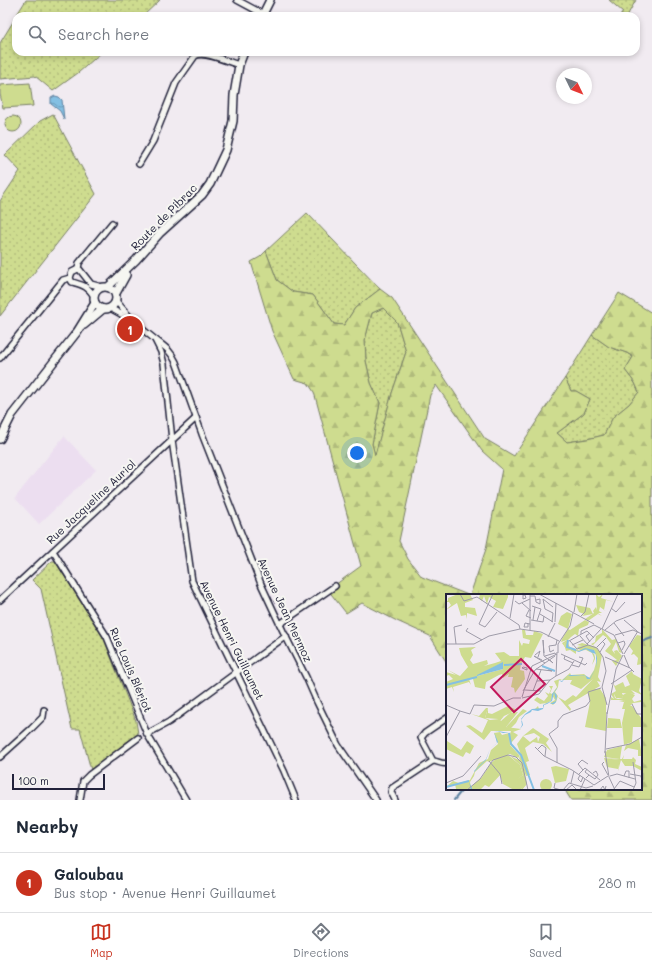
<!DOCTYPE html>
<meta charset="utf-8">
<style>
body{margin:0;font-family:Mali,sans-serif;background:#f2f2f3;color:#1f2937}
.compass{position:absolute;left:556px;top:68px;width:36px;height:36px;border-radius:50%;background:#fff;box-shadow:0 2px 6px #0003;rotate:133deg}
.scale{position:absolute;left:12px;bottom:10px;width:93px;box-sizing:border-box;padding-left:4px;border:2px solid #22223b;border-top:0;font-size:11px;line-height:14px;white-space:nowrap;color:#22223b;-webkit-text-stroke:3px #f6f6f2;paint-order:stroke}
.you{position:absolute;left:357px;top:453px;width:14px;height:14px;margin:-10px;border:3px solid #fff;border-radius:50%;background:#1a73e8;box-shadow:0 0 0 6px #1a73e833}
.badge{display:grid;place-items:center;width:26px;height:26px;border-radius:50%;background:#c8321e;color:#fff;font-size:13px;font-weight:700}
.pin{position:absolute;translate:-50% -50%;border:2px solid #fff;box-shadow:0 1px 4px #0006}
.list{margin:0;padding:0;list-style:none}
h2{display:flex;justify-content:space-between;align-items:center;height:52px;margin:0;padding:0 16px;font-size:17px}
h2 small{font-size:13px;font-weight:400;color:#747a83}
.list li{display:grid;grid-template-columns:26px 1fr auto;gap:12px;align-items:center;box-sizing:border-box;height:60px;padding:0 16px;border-top:1px solid #e0e1e3}
.list b{display:block;font-size:15px;white-space:nowrap}
.list p{margin:0;font-size:13px;white-space:nowrap;color:#747a83}
.list em{font-size:13px;font-style:normal;color:#747a83}
.icon{flex:none;width:22px;height:22px;fill:none;stroke:currentColor;stroke-width:2;stroke-linecap:round;stroke-linejoin:round}
.map{position:relative;flex:none;width:652px;height:800px;overflow:hidden}
.search{position:absolute;background:#fff;box-shadow:0 2px 6px #0003;left:12px;right:12px;top:12px;height:44px;display:flex;align-items:center;gap:10px;box-sizing:border-box;padding:0 14px;border-radius:12px;color:#747a83;font-size:15px}
.sheet{height:112px;background:#fff}
nav{display:flex;justify-content:space-around;align-items:center;box-sizing:border-box;height:56px;border-top:1px solid #e0e1e3;background:#fff;font-size:11px;color:#747a83}
nav a{display:grid;justify-items:center;gap:2px}
nav .on{color:#c8321e}
.map>svg:first-child{display:block}
</style>
<div class="map">
<svg width="652" height="800" viewBox="0 0 652 800">
<defs>
<pattern id="grass-dots" width="8" height="8" patternUnits="userSpaceOnUse"><rect width="8" height="8" fill="#cedc8f"/><path d="M2 2h.1M6 6h.1" fill="none" stroke="#b1bc7c" stroke-width="1.8" stroke-linecap="round"/></pattern>
<pattern id="forest-firs" width="22" height="20" patternUnits="userSpaceOnUse"><rect width="22" height="20" fill="#cedc8f"/><path d="M5 1l3.5 6h-7zM16 11l3.5 6h-7z" fill="#b1bc7c"/></pattern>
<pattern id="water-waves" width="16" height="10" patternUnits="userSpaceOnUse"><rect width="16" height="10" fill="#84c0e3"/><path d="M0 5q4-4 8 0t8 0" fill="none" stroke="#6c9cb9"/></pattern>
</defs>
<rect width="100%" height="100%" fill="#f1ebf1"/>
<filter id="ink" filterUnits="userSpaceOnUse"><feTurbulence type="fractalNoise" baseFrequency=".025" numOctaves="2"/><feDisplacementMap in="SourceGraphic" scale="8" xChannelSelector="R" yChannelSelector="G"/><feConvolveMatrix kernelMatrix="1 2 1 2 8 2 1 2 1" color-interpolation-filters="sRGB"/></filter>
<g filter="url(#ink)">
<path fill="#ecdef0" d="M64,436l32,34 -57,54 -24,-26z"/>
<g fill="url(#grass-dots)" stroke="#787f65">
<path d="M26,0h134l-17,16h-127z"/>
<path d="M609,0h27l-9,16h-7l3,-4z"/>
<path d="M16,17v35h86l-24,21 -25,18 -18,-15 -35,3v-36z"/>
<path d="M53,114l43,80 -96,122v-115l20,-30 -15,-16 35,-34z"/>
<path d="M307,213l73,76 -25,19 -11,17 -10,-1 -21,-29 -20,-3 -16,-12 -11,-29z"/>
<path d="M383,308l14,14 9,30 -14,41 -17,63 -3,-12 8,-41 -9,-20 -5,-22 -1,-21 7,-27z"/>
<path d="M592,335l17,12 18,6 6,4 -8,13 10,13 4,9 -10,12 -16,13 -9,18 -17,4 -20,3 -10,-9 27,-20 6,-14 -14,-8h-5l-6,-13z"/>
<path d="M52,561h3l48,76 33,84 2,13 -47,36 -11,-41h-8l-31,-140 -9,-9z"/>
</g>
<path fill="url(#forest-firs)" stroke="#787f65" fill-rule="evenodd" d="M266,251l11,29 16,12 20,3 21,29 10,1 11,-17 25,-19 12,9 93,141 29,17 51,-78 6,13h5l14,8 -6,14 -27,20 10,9 20,-3 17,-4 9,-18 16,-13 10,-12 -4,-9 -10,-13 8,-13 -6,-4 -18,-6 -17,-12 27,-42 33,20v487h-81l-5,-8 3,-3h72v-194h-171l16,-46 16,-80 -20,-18 -46,-66 -6,10 -31,146 9,18 14,18 46,18h-21v68l-17,-27 -33,-15 -35,-18 -16,10 -18,-23 33,-24 -47,-174 -6,-9 -14,-4 -22,-48 -21,-69 9,-5zM383,308l14,14 9,30 -14,41 -17,62 -3,-11 8,-41 -9,-20 -5,-22 -1,-21 7,-27z"/>
<g fill="#cedc8f" stroke="#787f65">
<path d="M30,83l3,23 -30,2 -3,-14v-9z"/>
<circle cx="13" cy="124" r="8"/>
</g>
<path fill="url(#water-waves)" stroke="#5d81a0" d="M55,96l4,1 3,3 2,19 -4,-8 -9,-7v-6z"/>
<g fill="none" stroke-linecap="round" stroke-linejoin="round">
<g stroke="#5d81a0" stroke-width="2">
<path d="M641,642l11,-4"/>
<path d="M454,800l9,-11"/>
</g>
<defs>
<g id="minor">
<path d="M237,0l26,14"/>
<path d="M139,164l14,-23 23,-58 19,-27c9,-6 33,6 44,9"/>
<path d="M78,269l1,-6 33,-40"/>
<path d="M94,296c-6,-10 -12,-11 -22,-14l-2,-4 2,-6 6,-3 2,1 11,14 11,3"/>
<path d="M116,301l13,15"/>
<path d="M110,308c16,8 29,18 42,29 12,10 17,11 24,25l26,72 59,150 22,47 23,46 11,25 21,43 38,55"/>
<path d="M155,340l6,12 3,12 8,76 20,141 92,190 12,29"/>
<path d="M0,358l63,-78 7,-2"/>
<path d="M53,551l54,86 40,97 39,66"/>
<path d="M0,600l196,-182"/>
<path d="M280,624l55,-38"/>
<path d="M447,718l-22,15 -4,5 12,23c5,0 9,4 14,2"/>
<path d="M147,734l22,-12 117,-86"/>
<path d="M0,757l31,-28 12,-12 1,-7"/>
<path d="M80,800l3,-19 6,-6 49,-37"/>
<path d="M395,800l-4,-8 1,-4 41,-27"/>
</g>
<g id="secondary">
<path d="M262,16l8,-16"/>
<circle cx="105" cy="298" r="11"/>
<path d="M108,287l28,-27 24,-27 42,-38 8,-11 16,-34 7,-29 1,-26 5,-30 5,-13"/>
<path d="M116,293l10,-18"/>
<path d="M84,325l19,-16"/>
<path d="M0,439l12,-24 65,-83 18,-29"/>
</g>
</defs>
<use href="#minor" stroke="#22223b" stroke-width="8"/>
<use href="#secondary" stroke="#22223b" stroke-width="10"/>
<use href="#minor" stroke="#f6f6f2" stroke-width="5"/>
<use href="#secondary" stroke="#f6f6f2" stroke-width="7"/>
</g>
</g>
<g text-anchor="middle" stroke-width="4" stroke-linejoin="round" paint-order="stroke">
<g font-size="11" fill="#22223b" stroke="#f6f6f2">
<text transform="translate(164 217) rotate(-45)" y="4">Route de Pibrac</text>
<text transform="translate(91 502) rotate(-43)" y="4">Rue Jacqueline Auriol</text>
<text transform="translate(285 610) rotate(65)" y="4">Avenue Jean Mermoz</text>
<text transform="translate(232 640) rotate(64)" y="4">Avenue Henri Guillaumet</text>
<text transform="translate(131 670) rotate(67)" y="4">Rue Louis Blériot</text>
</g>
</g>
<g transform="translate(446 594)">
<rect width="196" height="196" fill="#f1ebf1"/>
<path d="M12,0h12l3,6 -8,3v4l10,1 2,8 -10,-3v6l-1,-4 -5,1 -4,-13 -11,7 5,-5 -2,-3h-3v-2l2,1v-3zM34,0h28v3l-5,12 -10,-2 3,-6 -7,-4 -2,7 -3,-8 -2,5 -3,-3zM130,11l14,3 3,6 -11,2 2,-2 -5,-2zM139,26l4,2 -1,3 -9,4 -1,7 -3,-2 -4,3 -7,7 3,6 -5,-7 5,-3 -6,2 1,-3 6,-10 2,1zM191,41l5,1v28l-5,1 1,-7 -4,-4 -3,1 2,-4 -4,-5zM186,77l1,3 9,5 -3,12 3,4 -11,-5 4,4 -13,-1 1,5h-7l-2,-4h-3l5,-3 -3,-8 2,3 8,-4 2,5 5,-2 -4,-9zM178,106l2,5 6,1 10,13 -1,8h-8l-1,15 -8,3 -2,-22 3,-14h-3l2,-7 -5,-1zM62,112l9,4 -13,6 -4,5 -2,-2 -13,-1 3,-10v5l4,1zM77,115l4,2 -8,6 -3,6 -6,6 -4,-2zM162,124l12,1 2,9h-15zM54,138l2,3 7,-2 1,12 10,11 -2,2 -8,-4 -21,8 -2,-1 -12,11 -1,4 -4,6 1,5 -5,3h-12l2,-1 -1,-5 -9,3 7,-6 6,2 11,-3 9,-17 9,-4 3,-9 7,-6 -4,-11zM193,145l3,17h-4v-6l-10,-2 -4,3 2,-6zM176,152l-2,13 -16,-2 3,-7zM62,161l12,10 3,10 -5,4 4,6 -1,5h-7l-11,-6 -3,-9 -9,-12 6,-5zM158,164l16,2 -2,9 -11,-2z" fill="#cedc8f"/>
<path d="M150,0l3,3 4,-3 -2,4 13,4 -8,-2 -2,10 3,2 -7,-5 -1,4 3,2h-4l4,3 -4,-2 -10,7 -3,-2 9,-6 -5,-10 4,8 3,-4 1,3zM156,35l10,11 4,-1 6,14 -3,-1 -3,-10 -4,8 3,4 -1,-3 3,-1 5,6 -6,10 -4,-5 5,-1 -5,-4 -2,3 2,-3 -7,-5 6,-7 -5,-7 -3,-2 -10,10 2,2 -4,-3 4,-2 1,-6 6,-3zM76,36h3l1,5h7l1,-4 9,3 -12,24 -6,-1 -4,7 -1,6 4,1 1,8 -10,14 -1,-5 -3,-1 2,-10h-5l1,-3 -6,4 -1,-4 -3,1 -13,7 -1,7 -10,-2 -2,-8h-4l2,6 -2,-3 -16,5 1,5 -2,-5 -6,2v-7l7,-3 -4,-4 -3,1v-4l10,3 -8,-5 12,6 8,-9 -7,-12 -2,-7 17,-1 -5,3 2,5 -3,5 3,4 14,-4 1,4 -4,2 11,-3 6,-2 -6,-8 9,-1 6,4h9v-16l3,6 1,-3 6,1 1,-4 -7,-2zM54,70l3,5 -26,7zM121,46l3,8 10,2 -3,-3 5,-1 -5,-1 5,-2 14,4 6,8 -4,22 3,5 -4,-1 3,5 -32,19 3,4 -1,2 -12,-14 7,4 8,-6 3,2 17,-18 -12,10 -11,-5 2,-4h-13l-1,7 -3,5 3,4 -2,6 -3,3 -3,-2 5,-3 -3,-5 -1,6 -8,4v3l-5,2 -3,-1 3,-3 1,3 4,-1v-3l3,-2 -6,1 -6,-4 3,-3 7,4 4,-5 -3,-4 4,2 2,-5 -2,-3h4l-3,7 2,1 5,-7 -3,-6 6,-2 2,1 8,-7 1,2 13,-1 5,4 5,-8 3,-11 -3,-9h-5l5,4 1,3v2l-3,6 2,-7 -2,-5 -6,-3 -10,1v3l-6,-4 -4,1 -2,-7zM182,98l7,3 -3,4 2,3 7,-2v2l-8,1 -7,7 -2,-10h-13v-3l3,2 -3,-5h3l1,4 3,1 5,-1 -2,-5 2,2zM40,114h2l-3,10 5,2 9,-1 2,2 9,-8 8,-1 -12,15 15,2 -8,3 5,3 -7,8 2,3 -3,-2 -1,-7 2,-6h-20l-7,9 -18,-14 4,-1 12,8 6,-13 -17,-6 8,2zM87,134l16,11 -3,4 6,9 -9,-8 -10,-2 -8,6 4,13 -3,1 4,13 -4,1 -7,-18 2,-3 -4,-11 6,-8 7,6 7,-5 1,5 2,-5 -6,-4 -11,3zM1,147l14,9 6,-9 7,5 -4,8 -4,-2 -3,5 -17,-8zM178,161l-1,4h9l1,-2 3,3 -1,4 7,3v4l-9,-5h-8l-4,-6 -3,11 1,-11 -15,-2 18,1zM64,162l9,4 4,7 4,17 -5,6 -5,-11 6,-4 -3,-10zM45,169l8,4 3,6 -13,14 -4,-2 -5,5h-13l15,-13z" fill="#cedc8f" fill-rule="evenodd"/>
<path d="M147,95h7l6,9v33l-21,-4 5,-25 -2,-10zM94 191a6 6 0 1 1 12 0a6 6 0 1 1-12 0Z" fill="#cedc8f"/>
<path d="M121,18l5,2 -4,15 -10,-5 3,-8zM110,172l13,3 -3,12 -11,2 -4,-16z" fill="#cedc8f"/>
<path d="M139,54l9,2 2,4 1,4 -1,10 -6,11h-3l-2,-4 -14,1h-1l-2,-1 -6,7 -4,-2 -2,3 2,4 -2,3 -2,2 2,2 1,2 -1,6 -2,2h-4l6,-3 -2,-9 -2,9 -5,3 -3,1 -1,4 -5,2 -6,-1 -1,2 -6,3 -4,5 1,1 1,4 -3,4 -11,4h-6l-6,-2 -3,1 4,10 -2,2 -6,5 -4,11 -12,12v4l-5,6 3,6v1l-1,1 -2,-8 5,-6v-5l12,-12 4,-10 7,-6 -3,-11 4,-1 11,2 11,-4 2,-4 -1,-6 4,-5 7,-5 11,-1v-3l8,-4 1,-7 6,-7 -2,-4 2,-3 4,1 6,-6h16l6,3 6,-10v-14l-3,-1 2,4v1l-5,10 5,-10 -1,-4 -8,-5 -7,3 -6,-2 6,1zM57,68v7l-26,7v-1z" fill="#84c0e3"/>
<path fill="none" stroke="#84c0e3" stroke-width="2" d="M122,46l-1,7 9,3M58,71l18,-1M96,72l13,5M0,91l31,-8M63,139l2,11 10,11 13,35M0,193l23,-6"/>
<path fill="none" stroke="#9e9ba8" stroke-width="1" d="M14,0l4,7 13,-4 42,28 1,4M47,0l-14,30 6,3 12,-15M84,0v36M93,0l55,30M77,1h2l1,3 -3,1zM84,2h5l1,6 4,2v-5l-4,1M97,5l2,10 8,4 -1,9M97,5l10,8M69,7l4,3 11,-5M76,9l9,8M86,12l9,3 -4,12M165,14l5,4 9,-10M83,16l-3,6 5,2M128,18l3,-18M94,20l13,8M135,22l4,-4 4,-18M64,24l4,-24M85,26l12,2 1,-6M87,26l2,-13M178,26l13,11M109,28l1,-19M168,29l10,13M82,30v3h-4l1,-4 5,1M148,31l20,10 9,19M22,34l-2,3 16,9M156,35l16,-35M159,36l11,-9 26,-10M144,39l-4,3 4,6M135,40v-3l13,-6M169,41l18,-5 9,4M134,42l8,9 9,3 6,9 3,14 -4,16M102,43l7,-14M123,47l18,-10 7,7M124,47l7,8 11,-4M172,49l6,-2 1,3 -3,6M0,50h28l15,-8 31,-7 21,3 18,9M10,50l-2,-17 8,-2M141,50l14,-15M126,51l11,-5M151,53l9,-9M108,56l-4,2 -1,-6 7,-1 1,-5M154,58l5,-8 -2,-2M98,59l-1,-13 1,16 9,7 -3,-3M112,59v-9l12,-18 3,-13M115,60l24,11 2,-2M178,60l14,-23M89,61l5,-4 -2,6M178,61l5,12 5,5M99,62l10,-3 1,2M119,62l-1,3 9,4M159,63l25,11M96,66l-8,-4 11,7M126,71l7,2 4,-9 -4,-1M77,73l4,1v2l-5,-2zM90,75l16,2 -4,-1M110,82l13,-7 5,-8M91,87l13,-1M165,90l21,-14M156,93l5,18M79,96l16,1M77,97l12,-21 20,-14M87,97l8,-21M76,103l10,-31 25,-12M76,104l17,-4 11,-14 6,-4 1,-24M186,110l5,10h5M0,111l14,6M161,120l9,-45 7,-14M0,143l14,-26 10,3 4,-9 20,1 19,-8h8M89,153l9,9 28,14 22,15M92,155l4,-4 4,3 -1,8M160,155l24,-5 12,-7M159,157l4,26M159,159l2,-41M43,167l11,13 2,10M158,168l-2,2 6,11M111,169v-15l-8,-14 9,-7v-6l5,-6 23,-9 4,-5 -2,-9 13,-4M137,176l-5,-6 4,-4 6,4M133,180l6,-6 15,12M184,180l11,2 1,5M134,181l-2,4 3,3 2,-5M143,181l6,4 3,-4 -2,-4 -3,2M164,182l7,-2 18,5M178,182l2,-5h3v7M163,183l6,13M140,184l3,-3 -4,-3 2,-3M0,189l17,-7 18,-20M109,189l-1,5 7,2M125,189l3,-12M148,191l14,-9M168,195l6,-8 14,6M21,196l13,-11 13,-19 15,-5 8,2 6,6 6,27M117,196l6,-7 17,5 7,-2M120,196l6,-5 5,5M134,196l5,-11M154,196l3,-4 2,4 1,-4M187,196l3,-7 -3,-21"/>
<path fill="#c2185b" fill-opacity="0.15" stroke="#c2185b" stroke-width="2" d="M75,65l24,25 -31,28 -23,-25z"/>
<rect width="196" height="196" fill="none" stroke="#22223b" stroke-width="2"/>
</g>
</svg>
<svg class="compass" viewBox="-18 -18 36 36"><path d="M0-13l5 13h-10z" fill="#e53935"/><path d="M0 13l5-13h-10z" fill="#747a83"/></svg>
<div class="scale">100 m</div>
<div class="you"></div>
<div class="pin badge" style="left:130px;top:329px">1</div>
<div class="search"><svg class="icon" aria-label="search" viewBox="0 0 24 24"><circle cx="10" cy="10" r="6"/><path d="M15 15l6 6"/></svg>Search here</div>
</div>
<section class="sheet">
<h2>Nearby<small></small></h2>
<ul class="list">
<li><span class="badge">1</span><div><b>Galoubau</b><p>Bus stop · Avenue Henri Guillaumet</p></div><em>280 m</em></li>
</ul>
</section>
<nav>
<a class="on"><svg class="icon" aria-label="map" viewBox="0 0 24 24"><path d="M3 6l6-2 6 2 6-2v14l-6 2-6-2-6 2zM9 4v14M15 6v14"/></svg>Map</a>
<a><svg class="icon" aria-label="directions" viewBox="0 0 24 24"><path d="M12 3l9 9-9 9-9-9zM9 14v-3h6M13 9l2 2-2 2"/></svg>Directions</a>
<a><svg class="icon" aria-label="saved" viewBox="0 0 24 24"><path d="M7 4h10v16l-5-4-5 4z"/></svg>Saved</a>
</nav>
